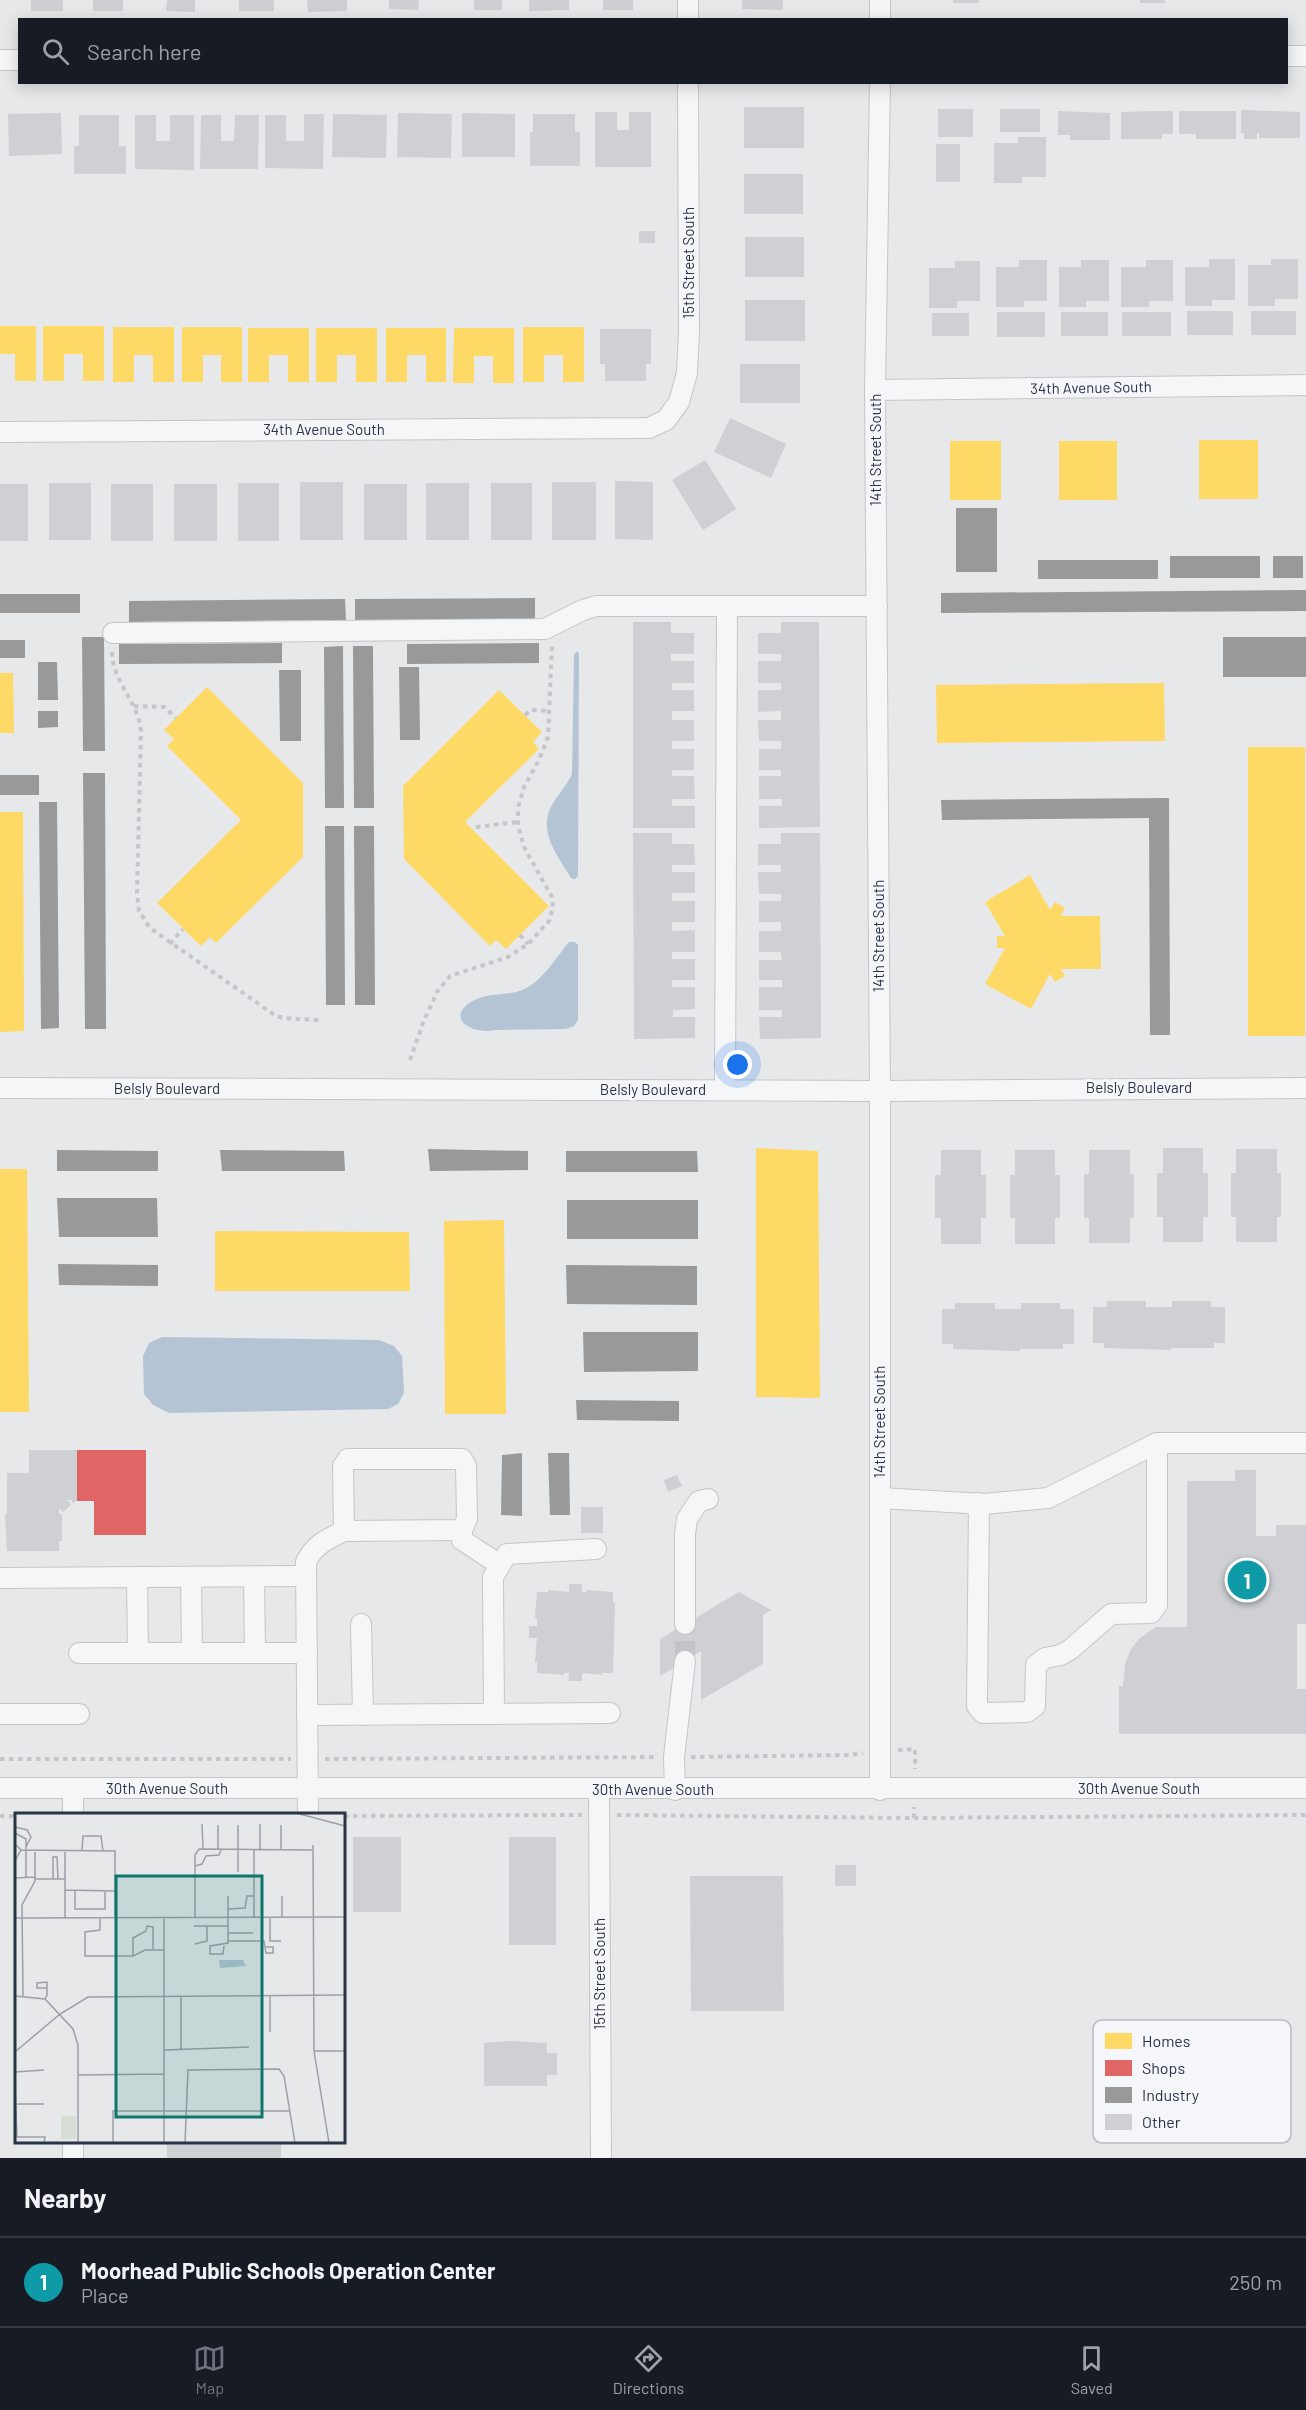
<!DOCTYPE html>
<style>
body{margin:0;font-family:Barlow,sans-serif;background:#242831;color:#f1f3f6}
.you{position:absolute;left:738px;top:1065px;width:21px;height:21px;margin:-15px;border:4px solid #fff;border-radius:50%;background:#1a73e8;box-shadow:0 0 0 9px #1a73e833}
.badge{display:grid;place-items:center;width:39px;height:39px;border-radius:50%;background:#6c737f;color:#fff;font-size:20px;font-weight:700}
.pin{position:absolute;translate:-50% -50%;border:3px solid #fff;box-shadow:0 2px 6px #0006}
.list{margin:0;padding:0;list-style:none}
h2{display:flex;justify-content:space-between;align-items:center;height:78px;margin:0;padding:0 24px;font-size:26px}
h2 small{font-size:20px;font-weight:400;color:#9ea1a6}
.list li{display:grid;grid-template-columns:39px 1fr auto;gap:18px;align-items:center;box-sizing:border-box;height:90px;padding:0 24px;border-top:2px solid #363941}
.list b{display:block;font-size:22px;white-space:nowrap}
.list p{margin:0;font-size:20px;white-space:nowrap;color:#9ea1a6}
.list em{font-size:20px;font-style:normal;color:#9ea1a6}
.icon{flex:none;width:33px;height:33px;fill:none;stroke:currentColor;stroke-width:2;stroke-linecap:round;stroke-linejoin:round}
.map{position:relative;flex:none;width:1306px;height:2158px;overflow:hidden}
.search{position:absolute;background:#171b24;box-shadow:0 3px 15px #0003;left:18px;right:18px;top:18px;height:66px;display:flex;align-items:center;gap:15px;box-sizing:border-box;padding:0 21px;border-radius:0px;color:#9ea1a6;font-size:22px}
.sheet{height:168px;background:#171b24}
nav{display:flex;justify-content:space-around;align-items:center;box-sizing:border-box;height:84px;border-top:2px solid #363941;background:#171b24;font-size:16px;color:#9ea1a6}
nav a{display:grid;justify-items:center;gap:3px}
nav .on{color:#6c737f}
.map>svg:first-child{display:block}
</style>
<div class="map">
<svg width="1306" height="2158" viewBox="0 0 1306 2158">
<rect width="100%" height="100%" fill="#e6e8ea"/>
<g fill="#b4c4d5">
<path d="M577,651l2,3 -1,222 -3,3 -4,-1c-12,-20 -32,-44 -21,-69 6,-13 16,-22 22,-35l2,-119z"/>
<path d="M569,942h6l3,3v75l-4,6 -8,3 -71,1c-23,5 -50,-12 -24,-28 12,-8 31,-7 45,-10 23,-5 39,-33 53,-50z"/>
<path d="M162,1337l217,3 15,6 8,10 2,37 -6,11 -10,5 -219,4 -16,-8 -9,-11 -1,-38 6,-13z"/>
</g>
<g fill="#ffd966">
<path d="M0,326h36v55h-21v-27h-15z"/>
<path d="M43,326h61v55h-21v-27h-19v27h-21z"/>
<path d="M113,327h61v55h-21v-27h-19v27h-21z"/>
<path d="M182,327h60v55h-21v-27h-18v27h-21z"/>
<path d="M523,327h61v55h-21v-27h-19v27h-21z"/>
<path d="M248,328h61v54h-21v-27h-19v27h-21z"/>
<path d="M316,328h61v54h-21v-27h-19v27h-21z"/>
<path d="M386,328h60v54h-20v-27h-19v27h-21z"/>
<path d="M454,328h60v55h-21v-27h-19v27h-21z"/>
<rect x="1199" y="440" width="59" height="59"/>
<rect x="950" y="441" width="51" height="59"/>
<rect x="1059" y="441" width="58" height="59"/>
<path d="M0,673h13l1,60h-14z"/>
<path d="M1164,683l1,58 -228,2 -1,-58z"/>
<path d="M207,687l96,96v74l-87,86 -6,-6 -9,9 -44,-43 84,-83 -74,-74 7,-7 -10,-9z"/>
<path d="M499,690l43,42 -9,10 6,7 -74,73 84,84 -43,43 -10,-9 -6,6 -86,-87 -1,-73z"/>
<rect x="1248" y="747" width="57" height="289"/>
<path d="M0,812h23l1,219 -24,1z"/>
<path d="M1030,875l20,35 5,-8 10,6 -4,8h39l1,53h-40l4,7 -10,6 -5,-8 -19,35 -46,-25 20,-36h-8v-12h8l-20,-34z"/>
<path d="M756,1148l62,3 2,247 -64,-1z"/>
<path d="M0,1169h27l2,243h-29z"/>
<path d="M504,1220l2,194h-61l-1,-193z"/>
<path d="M215,1231l194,1 1,59h-195z"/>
</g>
<path fill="#e06666" d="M77,1450h69v85h-52v-34h-17z"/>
<g fill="#999">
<rect x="956" y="508" width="41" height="64"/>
<rect x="1170" y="556" width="90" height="22"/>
<rect x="1273" y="556" width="30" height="22"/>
<rect x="1038" y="560" width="120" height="19"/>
<path d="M1306,590v21l-365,2v-20z"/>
<rect x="0" y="594" width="80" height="19"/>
<path d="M535,598v21l-180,1v-21z"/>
<path d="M345,599l1,21 -217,2v-21z"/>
<path d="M82,637h22l1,114h-22z"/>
<rect x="1223" y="637" width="83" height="40"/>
<rect x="0" y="640" width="25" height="18"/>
<path d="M282,643v20l-163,1v-20z"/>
<path d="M539,643v20l-132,1v-20z"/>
<path d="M343,646l1,162h-19l-1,-161z"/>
<path d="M353,646h20l1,162h-20z"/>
<path d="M38,662h19l1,38h-20z"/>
<path d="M399,667h20l1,73h-20z"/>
<path d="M279,670h22v71h-21z"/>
<path d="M38,711h20v16l-20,1z"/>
<path d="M83,773h22l1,256h-21z"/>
<rect x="0" y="775" width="39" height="20"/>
<path d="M1169,798l1,237h-20l-1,-217 -207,2 -1,-20z"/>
<path d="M39,802h18l2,226 -18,1z"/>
<path d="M325,826h19l1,179h-19z"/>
<path d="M354,826h20l1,179h-20z"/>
<path d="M428,1149l100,2v19l-98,1z"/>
<path d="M57,1150l101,1v20h-101z"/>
<path d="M220,1150l124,1 1,20h-123z"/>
<path d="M566,1151h131l1,21h-132z"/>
<path d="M57,1198h100l1,39h-99z"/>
<rect x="567" y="1200" width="131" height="39"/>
<path d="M58,1264l100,1v21l-99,-1z"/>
<path d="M566,1265l131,1v39l-130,-1z"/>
<path d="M583,1332h115v39l-114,1z"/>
<path d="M576,1400l103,1v20l-102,-1z"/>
<path d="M522,1453v63l-21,-1 1,-60z"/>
<path d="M548,1453h21l1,62h-20z"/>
</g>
<g fill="#ced0d3">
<rect x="31" y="0" width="32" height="11"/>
<rect x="93" y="0" width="30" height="11"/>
<path d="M167,0h28v12l-29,-1z"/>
<rect x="239" y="0" width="35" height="11"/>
<path d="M307,0h40v11l-39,1z"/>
<path d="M389,0h30l-1,10 -29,-1z"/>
<rect x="474" y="0" width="28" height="10"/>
<path d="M529,0h40v10l-40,1z"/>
<rect x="603" y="0" width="30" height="10"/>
<path d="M742,0h41v10l-41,-1z"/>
<rect x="953" y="0" width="26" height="3"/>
<rect x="1140" y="0" width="25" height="3"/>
<rect x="744" y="107" width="60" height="41"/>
<rect x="938" y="109" width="35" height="28"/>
<rect x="1000" y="109" width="40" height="23"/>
<path d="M1241,110l59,2v26h-41v-5h-2v6h-13v-6h-3z"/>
<path d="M1058,111l52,2v27h-40v-5h-12z"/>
<path d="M1156,111h17v23h-11v5h-41v-27z"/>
<path d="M1179,111h57v28h-40v-5h-17z"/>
<path d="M595,112h22v18h12v-18h22v55h-56z"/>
<path d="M61,113l1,41 -53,2 -1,-42z"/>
<path d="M398,113l54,1 -1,44 -54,-1z"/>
<path d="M462,113l53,1v43h-53z"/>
<path d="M304,114h20l-1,55 -58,-1v-53h21v26h18z"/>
<path d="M333,114l54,1 -1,43 -54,-1z"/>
<path d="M533,114h42v18h5v34h-50v-34h3z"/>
<path d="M79,115h40v31h7v28h-52v-28h5z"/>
<path d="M135,115h21v26h14v-26h24v55l-59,-1z"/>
<path d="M201,115h20v26h13l1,-26h24l-1,54h-58z"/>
<path d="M1018,137h28v40h-24v6h-28v-40h24z"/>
<rect x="936" y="144" width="24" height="38"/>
<rect x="744" y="174" width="59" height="40"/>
<rect x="639" y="231" width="16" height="12"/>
<rect x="745" y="237" width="59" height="40"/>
<path d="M1209,259h26v41h-23v6h-27v-39h24z"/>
<path d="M1271,259h27v40h-23v7h-27v-41h23z"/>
<path d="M1019,260h28v41h-23v6h-28v-40h23z"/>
<path d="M1081,260h28v41h-23v6h-27v-40h22z"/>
<path d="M1146,260h27v41h-24v6h-28v-40h25z"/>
<path d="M955,261h25v40h-23v7h-28v-40h26z"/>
<rect x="745" y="300" width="60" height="41"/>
<rect x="1187" y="311" width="46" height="24"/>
<rect x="1251" y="311" width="45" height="24"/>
<rect x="997" y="312" width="48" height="25"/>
<rect x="1061" y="312" width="47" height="24"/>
<rect x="1122" y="312" width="49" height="24"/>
<rect x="932" y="313" width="37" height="23"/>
<path d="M600,329h51v35h-5v17h-41v-17h-5z"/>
<rect x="740" y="364" width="60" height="39"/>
<path d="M730,418l56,26 -15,34 -57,-26z"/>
<path d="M705,460l31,49 -33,21 -31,-50z"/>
<path d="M615,481l38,1v58l-38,-1z"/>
<rect x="300" y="482" width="43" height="58"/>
<rect x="552" y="482" width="44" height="58"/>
<rect x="49" y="483" width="42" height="57"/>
<rect x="238" y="483" width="41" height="58"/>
<rect x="426" y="483" width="43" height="57"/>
<rect x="491" y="483" width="41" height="57"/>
<rect x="0" y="484" width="28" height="57"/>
<rect x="111" y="484" width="42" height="57"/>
<rect x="174" y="484" width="43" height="57"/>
<rect x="364" y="484" width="43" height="56"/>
<path d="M633,622h38v11h23v21h-23v7h23v22h-22v7h22v21h-22v9h22v21h-22v8h22v21h-22v6h22l1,23h-23v7h23v22h-62z"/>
<path d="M781,622h38l1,205 -61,1v-22h23v-7h-23v-23h22v-6h-22v-21h22v-8h-22l-1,-21h23v-9l-23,1v-22h23v-7h-23v-22h23v-7h-23v-21h23z"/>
<path d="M633,833h39v11h22l1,21h-23v7h23v21h-23v8h23v21h-23v9l23,-1v22h-23v7h23v21h-23v7h23v22l-22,1v7h22v21l-61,1z"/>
<path d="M781,833h39l1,205 -61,1 -1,-22h23v-7h-23v-23h23v-7h-23v-20h23l-1,-8h-22v-21h22v-9h-22v-21h22v-7h-22l-1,-22h23v-7h-23v-21h23z"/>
<path d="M1163,1148h40v25h5v44h-5v25h-40v-25h-6v-44h6z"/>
<path d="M1236,1149h41v24h4v44h-4v25h-41v-25h-5v-44h5z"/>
<path d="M941,1150h40v25h5v43h-5v26h-40v-26h-6v-43h6z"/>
<path d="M1015,1150h40v25h5v43h-5v26h-40v-26h-5v-43h5z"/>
<path d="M1089,1150h41v24h4v44h-4v25h-41v-25h-5v-44h5z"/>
<path d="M1107,1301h39v6h26v-6h39v6h14v36h-11v5h-43v2l-67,-2v-5h-11v-36h14z"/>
<path d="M955,1303h40v6h26v-6h39v6h14v35h-11v5h-43v2l-67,-2v-5h-11v-35h13z"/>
<path d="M29,1450h48v51l-5,2v-3h-5l4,5 -8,7 -4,-4v6h3v27h-3v10h-52l-2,-37h2v-41h22z"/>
<path d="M1235,1470h21v66h20v-11h30v99h-9v65h9v45h-187v-48h4l2,-22 6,-15 9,-11 16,-11h31v-146h48z"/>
<path d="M677,1475l5,11 -14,6 -4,-12z"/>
<rect x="581" y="1507" width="22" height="26"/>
<path d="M569,1584h13v8h5v-2l26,2v10h2l-2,71h-11v2l-20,-2v8h-13v-8h-5v2l-27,-2v-11h-2l2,-24h-8v-12h8v-8h-2l2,-26h11v-2l21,2z"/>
<path d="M739,1592l32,18 -8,5v49l-62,36v-49l-41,25v-37z"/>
<rect x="353" y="1837" width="48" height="75"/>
<rect x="509" y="1837" width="47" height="108"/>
<rect x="835" y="1865" width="21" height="21"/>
<path d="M690,1876h93l1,135h-93z"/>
<path d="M510,2041l37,2v10h10v22h-10v11h-63v-43z"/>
<rect x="167" y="2142" width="114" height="16"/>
</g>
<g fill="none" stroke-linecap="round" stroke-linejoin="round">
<path stroke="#c1c4c9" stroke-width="20" stroke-dasharray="20 10" stroke-linecap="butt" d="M685,1661v-37"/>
<defs>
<g id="minor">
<path d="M688,0v20"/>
<path d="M880,0v20"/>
<path d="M1286,56h20"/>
<path d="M0,60h20"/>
<path d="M875,390l431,-5"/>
<path d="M0,432l649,-4 17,-8 13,-18 8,-29 2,-42 -1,-249"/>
<path d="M113,633l432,-4 38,-19 13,-4h281"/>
<path d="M0,1088l880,3 426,-3"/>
<path d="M725,1090l2,-484"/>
<path d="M880,1498l104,6 64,-6 109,-55h149"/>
<path d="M979,1503l-2,203 6,7 44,-1 8,-6 1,-41 9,-7 16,-3 10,-6 40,-35 40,-1 6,-8v-162"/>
<path d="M462,1530v10l38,25"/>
<path d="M191,1577l1,76"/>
<path d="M254,1577l1,76"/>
<path d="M0,1578l306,-2"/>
<path d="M137,1578l1,75"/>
<path d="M361,1624l2,91"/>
<path d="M685,1624v-90l2,-15 12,-18 9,-2"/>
<path d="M79,1653h228"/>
<path d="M0,1714h79"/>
<path d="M494,1714l-1,-137 14,-23 89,-5"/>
<path d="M307,1715l303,-2"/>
<path d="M0,1788h1306"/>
<path d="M73,1789v25"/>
<path d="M599,1790l2,368"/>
<path d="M675,1790l-1,-33 11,-96"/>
<path d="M880,1790v-699l-5,-701 5,-308"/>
<path d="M308,1814l-2,-252c8,-17 21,-23 38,-31l118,-1 5,-11 -1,-53 -4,-7h-114l-5,7 1,65"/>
<path d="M73,2142v16"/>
</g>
</defs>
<use href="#minor" stroke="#c4c6c8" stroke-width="22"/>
<g stroke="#c5c6ca" stroke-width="4" stroke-dasharray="4.5 4.5" stroke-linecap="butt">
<path d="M112,652c0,29 25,47 29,78l-4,163 2,18 11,17 126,88 8,2 36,2"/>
<path d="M134,706l30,1 12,11"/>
<path d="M525,715l6,-5 18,1"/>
<path d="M476,827l42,-5"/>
<path d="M520,935l8,9"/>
<path d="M170,944l13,-15"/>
<path d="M410,1060l13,-37 14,-31 13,-16 58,-19 20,-13 21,-23 4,-13 -1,-11 -28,-50 -6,-22v-17l6,-21 15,-27 9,-23 4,-93"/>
<path d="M898,1750l17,-1v20"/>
<path d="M691,1757l158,-2 14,-2"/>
<path d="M0,1759h291"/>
<path d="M325,1759l332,-2"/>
<path d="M617,1815l297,3 392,-3"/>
<path d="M0,1816h16"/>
<path d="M344,1816l238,-1"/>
<path d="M914,1818v-11"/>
</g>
<use href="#minor" stroke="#f5f6f7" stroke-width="20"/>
</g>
<g text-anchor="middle" stroke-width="6" stroke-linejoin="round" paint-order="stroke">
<g font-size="15" fill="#2b3445" stroke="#f4f6f9">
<text transform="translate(689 263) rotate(-90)" y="5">15th Street South</text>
<text transform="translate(1091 388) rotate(-1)" y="5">34th Avenue South</text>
<text x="324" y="435">34th Avenue South</text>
<text transform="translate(876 450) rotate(-90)" y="5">14th Street South</text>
<text transform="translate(879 936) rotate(-90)" y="5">14th Street South</text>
<text x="1139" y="1093">Belsly Boulevard</text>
<text x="167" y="1094">Belsly Boulevard</text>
<text x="653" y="1095">Belsly Boulevard</text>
<text transform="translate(880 1422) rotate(-90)" y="5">14th Street South</text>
<text x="167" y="1794">30th Avenue South</text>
<text x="1139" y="1794">30th Avenue South</text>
<text x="653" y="1795">30th Avenue South</text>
<text transform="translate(600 1974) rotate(-90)" y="5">15th Street South</text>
</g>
</g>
<g transform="translate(15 1813)">
<rect width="330" height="330" fill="#e6e8ea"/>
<path d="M46,303h15v23h-15z" fill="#d6ded6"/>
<path d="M204,147h24l3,6 -26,2z" fill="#b4c4d5"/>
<path fill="none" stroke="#9ba0a8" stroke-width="1.5" d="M281,0l49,13M187,11l1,25M266,12v25M0,14l12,3 4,7 -5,10M0,20l11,6v38M0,31l6,6 -6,11M298,32l1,206 15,92M6,37l94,1v67M203,37v-25M239,37v67M245,37v-26M67,38l1,-15h18l2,15M180,53l7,-2 4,-8 13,-1 2,-5M223,59v-47M0,65l20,-1M20,66h30M38,66v-22h4l1,22M50,77l50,1M60,78v18h30v-18M267,83v22M213,96l17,-1 2,-12h7M180,104v-62l4,-6 113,1M0,105l330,-1M50,105v-66M85,105v12l-15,2v24h48l12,-6h19M255,105v23h11M179,113h34M213,120h25M213,128h36l2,12h7v-6h-7M180,131l12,-3v-15M209,133l-1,8h-13v-8l18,-3v-47M118,143v-18l13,-7 1,-5 6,1v22M0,183l30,3 28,30 5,16v98M8,183l-1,-91 13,-24v-29M255,183v36M30,186l2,-4v-13l-10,1v5h10M149,237l85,-3M166,237v-54M299,238h31M0,239l45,-38 28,-17 257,-2M0,259l29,-2M63,262l86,-1M0,272l2,52M2,291h27M0,324h30l-1,6M98,330v-32h176M149,330v-226M170,330l3,-73 91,-1 5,7 11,67"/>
<path fill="#0f766e" fill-opacity="0.15" stroke="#0f766e" stroke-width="3" d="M101,63h146v241h-146z"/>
<rect width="330" height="330" fill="none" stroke="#2b3445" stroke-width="3"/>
</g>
<rect x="1093" y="2020" width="198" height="123" rx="9" fill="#f4f6f9" stroke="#b8bcc3" stroke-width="1.5"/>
<rect x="1105" y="2033" width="27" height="16" fill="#ffd966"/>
<rect x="1105" y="2060" width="27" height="16" fill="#e06666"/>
<rect x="1105" y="2087" width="27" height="16" fill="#999"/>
<rect x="1105" y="2114" width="27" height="16" fill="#ced0d3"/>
<g font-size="16" fill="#2b3445">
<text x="1142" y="2047">Homes</text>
<text x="1142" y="2074">Shops</text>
<text x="1142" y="2101">Industry</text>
<text x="1142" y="2128">Other</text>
</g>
</svg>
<div class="you"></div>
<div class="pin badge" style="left:1247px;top:1580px;background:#0f9aa8">1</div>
<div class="search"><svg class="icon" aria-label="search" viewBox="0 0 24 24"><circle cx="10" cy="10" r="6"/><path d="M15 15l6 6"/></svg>Search here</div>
</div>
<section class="sheet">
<h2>Nearby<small></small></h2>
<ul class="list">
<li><span class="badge" style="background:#0f9aa8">1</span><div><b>Moorhead Public Schools Operation Center</b><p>Place</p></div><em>250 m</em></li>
</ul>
</section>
<nav>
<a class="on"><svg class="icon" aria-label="map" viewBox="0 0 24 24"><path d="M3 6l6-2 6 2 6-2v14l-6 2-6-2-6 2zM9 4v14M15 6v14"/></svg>Map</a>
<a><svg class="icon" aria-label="directions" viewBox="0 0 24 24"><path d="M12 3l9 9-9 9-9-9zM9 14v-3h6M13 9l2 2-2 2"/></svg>Directions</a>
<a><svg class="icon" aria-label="saved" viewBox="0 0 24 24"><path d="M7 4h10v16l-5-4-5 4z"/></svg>Saved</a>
</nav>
